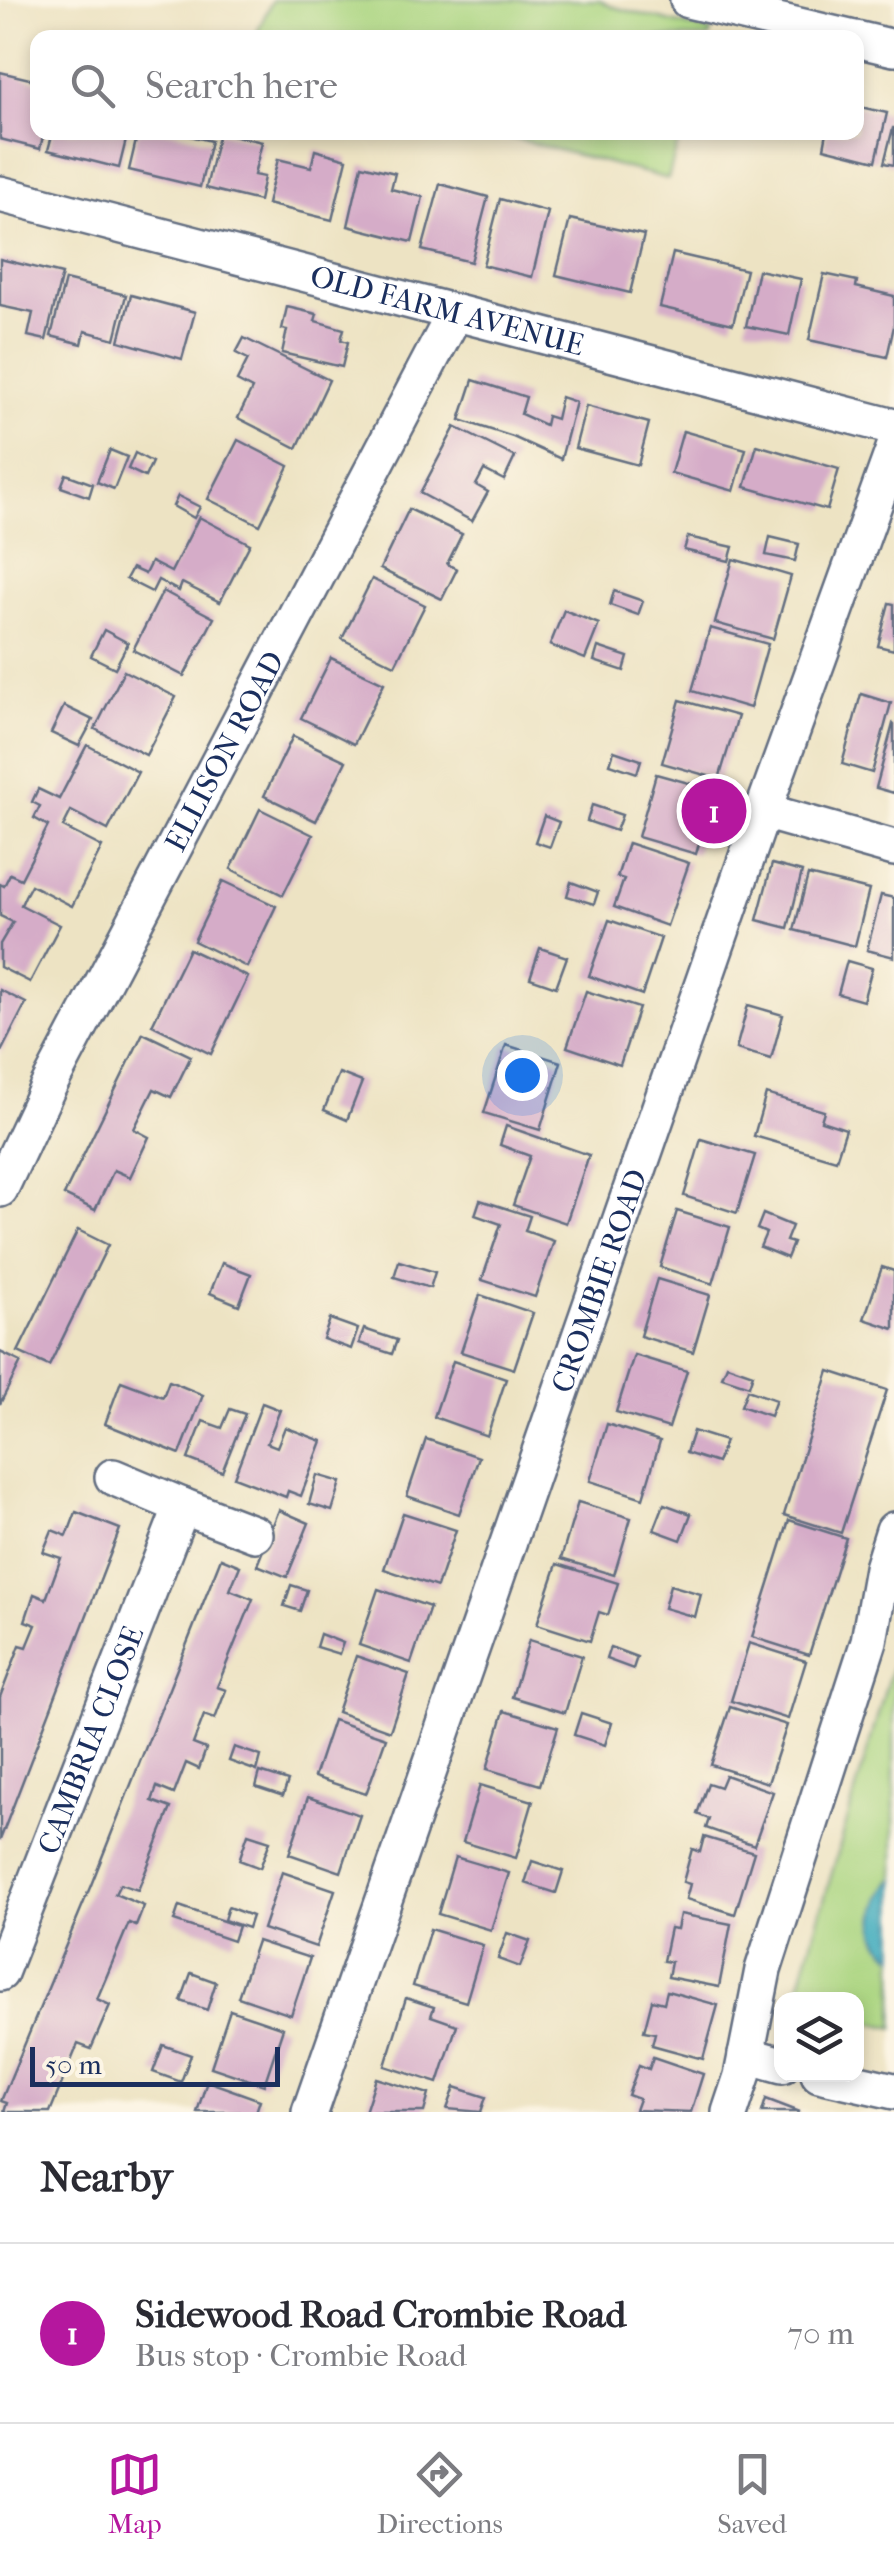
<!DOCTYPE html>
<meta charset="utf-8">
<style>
body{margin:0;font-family:"IM FELL French Canon",serif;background:#f2f2f3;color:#2b2b33}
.controls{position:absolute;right:30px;bottom:30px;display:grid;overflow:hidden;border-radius:20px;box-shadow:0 5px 15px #0003}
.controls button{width:90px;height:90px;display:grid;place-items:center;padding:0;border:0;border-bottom:2px solid #e1e1e2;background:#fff;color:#2b2b33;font:50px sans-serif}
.scale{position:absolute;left:30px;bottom:25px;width:250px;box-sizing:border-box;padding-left:10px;border:5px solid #1b2f5e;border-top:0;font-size:28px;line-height:35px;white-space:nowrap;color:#1b2f5e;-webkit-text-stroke:8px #fcf5e5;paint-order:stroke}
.you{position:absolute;left:522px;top:1075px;width:35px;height:35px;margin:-25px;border:8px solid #fff;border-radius:50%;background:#1a73e8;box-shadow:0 0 0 15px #1a73e833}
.badge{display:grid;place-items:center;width:65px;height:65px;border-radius:50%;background:#b5179e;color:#fff;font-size:32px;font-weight:700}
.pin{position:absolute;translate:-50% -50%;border:5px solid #fff;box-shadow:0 2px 10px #0006}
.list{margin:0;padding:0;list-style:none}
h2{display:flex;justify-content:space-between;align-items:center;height:130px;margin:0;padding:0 40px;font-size:42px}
h2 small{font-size:32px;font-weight:400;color:#7c7c81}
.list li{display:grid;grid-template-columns:65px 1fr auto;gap:30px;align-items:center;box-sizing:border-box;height:180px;padding:0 40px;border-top:2px solid #e1e1e2}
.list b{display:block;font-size:38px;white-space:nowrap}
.list p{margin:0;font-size:32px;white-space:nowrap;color:#7c7c81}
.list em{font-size:32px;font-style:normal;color:#7c7c81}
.icon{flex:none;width:55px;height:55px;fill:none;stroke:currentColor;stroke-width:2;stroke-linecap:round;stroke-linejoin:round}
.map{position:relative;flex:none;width:894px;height:2112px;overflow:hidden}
.search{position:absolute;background:#fff;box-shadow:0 5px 15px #0003;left:30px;right:30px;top:30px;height:110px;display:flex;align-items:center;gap:25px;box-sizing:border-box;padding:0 35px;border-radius:20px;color:#7c7c81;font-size:38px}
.sheet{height:310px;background:#fff}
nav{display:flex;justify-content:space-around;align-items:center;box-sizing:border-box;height:140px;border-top:2px solid #e1e1e2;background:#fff;font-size:28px;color:#7c7c81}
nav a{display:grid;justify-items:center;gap:5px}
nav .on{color:#b5179e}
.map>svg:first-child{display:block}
</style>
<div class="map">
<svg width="894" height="2112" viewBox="0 0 894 2112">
<rect width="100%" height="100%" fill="#fcf5e5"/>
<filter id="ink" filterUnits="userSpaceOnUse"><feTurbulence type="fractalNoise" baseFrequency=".01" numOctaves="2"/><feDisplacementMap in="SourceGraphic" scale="20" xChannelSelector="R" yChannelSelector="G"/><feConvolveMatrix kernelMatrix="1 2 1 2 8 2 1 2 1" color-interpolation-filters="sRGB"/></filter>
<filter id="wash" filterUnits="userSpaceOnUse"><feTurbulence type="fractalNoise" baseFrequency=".0048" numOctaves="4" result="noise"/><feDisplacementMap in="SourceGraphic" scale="40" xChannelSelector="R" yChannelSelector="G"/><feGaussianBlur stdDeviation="2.25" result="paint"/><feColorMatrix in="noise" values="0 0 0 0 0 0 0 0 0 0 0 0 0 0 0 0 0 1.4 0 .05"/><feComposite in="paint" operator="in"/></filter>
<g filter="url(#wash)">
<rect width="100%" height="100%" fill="#ede3c3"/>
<g fill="#abd581" stroke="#638270" stroke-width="2.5">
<path d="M272,0h328l10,6 101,26 -2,6 -454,-1z"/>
<path d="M494,133h187l-13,46z"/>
<path d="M894,1659v369l-37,-9 -1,-19h-61z"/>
</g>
<path fill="#3facbe" stroke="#2d6e8e" stroke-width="2.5" d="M894,1878v78c-30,-19 -20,-55 0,-78z"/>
<g id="blocks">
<g fill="#d5acc8">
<path d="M0,72l38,9v51h6l-4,17 -40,-10z"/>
<path d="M856,106l31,7 -11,48 -52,-13 3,-16h29z"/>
<path d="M893,128h1v37l-10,-2z"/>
<path d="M53,132h75l-9,36 -71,-18z"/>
<path d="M138,132h36l37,9 -11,46 -71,-17z"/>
<path d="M219,132l43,10 -8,33 10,2 -5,24 -53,-13z"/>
<path d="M315,150l32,9 -15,61 -65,-16 11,-45 33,8z"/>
<path d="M362,165l33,8 -4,16 32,8 -11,45 -64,-16z"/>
<path d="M440,184l48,13 -17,65 -49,-12z"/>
<path d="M500,199l48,13 -16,65 -49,-12z"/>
<path d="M570,219l74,16 -14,58 -74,-18z"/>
<path d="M673,253l73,17 -13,54 -73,-17z"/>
<path d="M0,259l62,15 -16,66 -18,-4 5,-23 -33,-7z"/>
<path d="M758,270l43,9 -12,56 -43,-9z"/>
<path d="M824,274l33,7 -1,6 38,9v30l-7,31 -78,-17z"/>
<path d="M65,280l61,15 -11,44 -30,-8 -3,13 -31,-8z"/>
<path d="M131,295l64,17 -13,47 -63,-18z"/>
<path d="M287,307l30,7 -2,7 29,8 -3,11 7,2 -6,25 -60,-14 5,-23 -5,-1z"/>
<path d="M244,338l85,42 -32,68 -59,-30 14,-29 -15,-8 11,-22 -12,-6z"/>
<path d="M473,380l53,17 -5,17 24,11 2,-9 9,3 5,-22 15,5 -15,57 -48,-22 -53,-17z"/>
<path d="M586,406l63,17 -11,42 -63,-17z"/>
<path d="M455,427l60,30 -11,23 -20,-10 -8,15 12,7 -16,29 -52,-28z"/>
<path d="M683,431l63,18 -12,42 -63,-18z"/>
<path d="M238,440l51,26 -29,59 -52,-26z"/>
<path d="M757,445l82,24 -12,41 -82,-23z"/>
<path d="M110,450l17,7 -13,32 -17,-7z"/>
<path d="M135,453l17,9 -7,15 -17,-8z"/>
<path d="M66,474l27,10 -4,13 -28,-10z"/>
<path d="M178,496l22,11 -6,11 -21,-12z"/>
<path d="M409,509l53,25 -15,30 10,5 -15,30 -62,-30z"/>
<path d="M199,517l51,27 -30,58 -38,-19 -3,8 -21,-11 -6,12 -26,-13 6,-11 13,6 6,-12 20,10z"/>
<path d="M688,537l45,10 -4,14 -45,-11z"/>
<path d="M770,537l29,7 -4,17 -29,-6z"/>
<path d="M733,559l58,17 -18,63 -58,-16z"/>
<path d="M372,579l53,26 -30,60 -53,-26z"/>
<path d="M163,591l51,27 -30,58 -51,-26z"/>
<path d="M614,591l29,10 -5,14 -28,-10z"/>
<path d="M889,603l5,1v46l-16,-4z"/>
<path d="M564,610l35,14 -14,35 -35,-14z"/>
<path d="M710,628l58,16 -18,64 -58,-17z"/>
<path d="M104,630l24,13 -13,25 -24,-12z"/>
<path d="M598,647l30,10 -4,14 -30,-10z"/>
<path d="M331,658l53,25 -30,61 -53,-26z"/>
<path d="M124,671l52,26 -30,58 -51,-26z"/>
<path d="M861,694l30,9 -19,70 -30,-9z"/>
<path d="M680,700l58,16 -19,63 -57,-16z"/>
<path d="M64,706l29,14 -14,26 -28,-13z"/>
<path d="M893,724l1,1v68l-18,-5z"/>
<path d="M293,736l53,25 -30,60 -52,-25z"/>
<path d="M87,745l51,27 -30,58 -37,-19 -8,16 39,20 -30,59 -41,-21 -6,11 -4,9 39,20 -30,57 -30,-15v-23l13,-22 -13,-6v-32l4,2 6,-12 11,5 27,-53 -14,-8 6,-12 -8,-4 6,-13 21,10z"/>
<path d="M614,751l27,9 -4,13 -27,-9z"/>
<path d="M656,774l58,16 -18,64 -58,-17z"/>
<path d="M592,805l30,10 -6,16 -29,-10z"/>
<path d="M260,809l53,26 -30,60 -52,-26z"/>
<path d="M544,816l15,6 -9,25 -15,-5z"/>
<path d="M628,843l61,20 -22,63 -53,-19 10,-28 -7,-2z"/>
<path d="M772,864l30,8 -14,56 -31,-8z"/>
<path d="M808,875l61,15 -14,56 -61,-16z"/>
<path d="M223,881l53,25 -29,61 -53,-26z"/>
<path d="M571,882l27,10 -4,12 -27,-8z"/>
<path d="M881,895l13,3v59l-27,-7z"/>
<path d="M609,920l52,18 -19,57 -53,-19z"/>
<path d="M540,948l27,9 -11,30 -26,-9z"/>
<path d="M189,949l59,28 -37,77 -59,-29z"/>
<path d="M847,961l25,7 -9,33 -25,-7z"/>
<path d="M0,990l26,13 -26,51z"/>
<path d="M586,991l53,17 -19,57 -53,-18z"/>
<path d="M748,1005l35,10 -12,44 -35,-10z"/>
<path d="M143,1033l48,23 -20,41 -17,-8 -20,40 15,8 -19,40 -16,-7 -19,40 -31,-15z"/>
<path d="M506,1045l55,17 -21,68 -56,-17z"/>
<path d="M339,1073l23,9 -15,38 -23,-10z"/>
<path d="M766,1094l58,17 -3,10 25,8 -10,31 -82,-24z"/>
<path d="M506,1126l83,29 -23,68 -53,-18 17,-49 -30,-11z"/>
<path d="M701,1139l54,16 -18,58 -53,-17z"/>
<path d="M480,1200l50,16 -5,15 29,10 -19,56 -53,-17 19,-56 -26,-9z"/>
<path d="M677,1211l53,16 -17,57 -53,-17z"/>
<path d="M763,1214l29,12 -6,15 7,2 -6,15 -27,-11 6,-14 -9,-4z"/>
<path d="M78,1230l30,15 -59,121 -31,-14z"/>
<path d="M399,1261l36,11 -5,16 -36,-11z"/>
<path d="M222,1263l29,11 -12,31 -29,-12z"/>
<path d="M882,1267l12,4v58l-30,-10z"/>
<path d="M657,1279l53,16 -17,57 -53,-16z"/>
<path d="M480,1295l53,18 -19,56 -53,-17z"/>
<path d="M330,1319l28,10 -7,20 -28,-10z"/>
<path d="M364,1329l33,11 -5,14 -33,-11z"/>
<path d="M0,1352l21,10 -21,42z"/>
<path d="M634,1355l53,16 -18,57 -53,-16z"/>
<path d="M453,1361l53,18 -19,57 -53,-19z"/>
<path d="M727,1365l26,9 -4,12 -27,-9z"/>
<path d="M829,1371l58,19 -46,143 -57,-18z"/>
<path d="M121,1381l42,16 6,-16 34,14 -23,59 -75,-30z"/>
<path d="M747,1390l29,10 -6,16 -29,-10z"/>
<path d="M262,1403l18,7 -13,33 10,4 8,-20 37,14 -21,55 -13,-5 -2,6 -52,-20z"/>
<path d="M230,1409l15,5 -23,58 -34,-13 15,-38 19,7z"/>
<path d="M607,1424l53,17 -17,57 -53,-17z"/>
<path d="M693,1431l32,10 -8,22 -31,-10z"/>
<path d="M426,1439l53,18 -20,57 -52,-18z"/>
<path d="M317,1475l24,7 -9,29 -23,-7z"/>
<path d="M578,1502l53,16 -17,57 -53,-16z"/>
<path d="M664,1504l27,10 -10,26 -27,-10z"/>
<path d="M279,1510l30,13 -22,54 -30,-12z"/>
<path d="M76,1512l44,17 -120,311v-143l20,-52 7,2 9,-22 -11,-4 9,-27 12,5 15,-41 -18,-6 9,-22 15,6z"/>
<path d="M403,1513l53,17 -19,57 -53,-18z"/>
<path d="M789,1520l57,18 -37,117 -57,-18z"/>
<path d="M221,1558l19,8 -10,24 23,9 -36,88 9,3 -11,29 -11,-4 -11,29 13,5 -7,20 -13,-6 -12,31 -17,-7 -5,14 19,7 -33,82 -18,-6 -5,10 29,12 -8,20 -7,-3 -32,76 13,6 -19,44 -13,-5 -28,68h-46l3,-9 -6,-2 90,-216z"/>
<path d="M557,1564l61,19 -10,32 -9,-3 -9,29 -53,-17z"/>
<path d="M291,1585l16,5 -7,21 -16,-5z"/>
<path d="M670,1585l31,9 -6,23 -31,-9z"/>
<path d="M378,1589l52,18 -19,56 -52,-18z"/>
<path d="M320,1634l23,9 -4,11 -23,-7z"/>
<path d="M529,1640l53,16 -17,57 -53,-16z"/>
<path d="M749,1643l57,18 -18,58 -57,-18z"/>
<path d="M610,1647l27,10 -4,12 -27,-10z"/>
<path d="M356,1656l53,18 -19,57 -53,-19z"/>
<path d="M730,1707l57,18 -19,58 -57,-18z"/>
<path d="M504,1711l54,16 -18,58 -53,-16z"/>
<path d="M581,1713l31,10 -7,22 -31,-10z"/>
<path d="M333,1720l53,18 -20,56 -52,-17z"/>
<path d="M234,1747l27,9 -4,15 -28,-10z"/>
<path d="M260,1772l28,9 -5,15 -27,-9z"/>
<path d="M725,1775l48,17 -19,53 -48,-17 3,-9 -12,-5 11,-31 12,4z"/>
<path d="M480,1785l53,16 -17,57 -53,-16z"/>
<path d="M308,1797l52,18 -19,57 -52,-18z"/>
<path d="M248,1834l22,7 -10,27 -21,-8z"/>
<path d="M704,1837l50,15 -19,62 -49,-15 4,-15 -7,-2 9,-33 8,3z"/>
<path d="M455,1857l54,16 -18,57 -53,-16z"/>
<path d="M532,1861l31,10 -7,22 -31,-10z"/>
<path d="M282,1872l53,18 -19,57 -53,-18z"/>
<path d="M179,1906l59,20 -5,15 -59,-20z"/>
<path d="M228,1907l24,9 -4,12 -24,-8z"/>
<path d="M680,1914l51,10 -12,63 -51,-10 3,-15 -8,-1 7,-33 7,1z"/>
<path d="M430,1929l53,16 -17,57 -53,-16z"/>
<path d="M507,1933l23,8 -10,26 -22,-8z"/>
<path d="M257,1941l53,17 -19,57 -53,-18z"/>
<path d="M191,1973l25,9 -9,28 -26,-9z"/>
<path d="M667,1991l51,14 -15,54 -51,-14 3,-12 -11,-2 8,-31 12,3z"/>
<path d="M406,1998l28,9 -3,9 26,9 -19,58 -53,-17z"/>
<path d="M230,2010l53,18 -19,57 -53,-18z"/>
<path d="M163,2045l28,10 -10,27 -28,-10z"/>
<path d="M653,2057l50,17 -12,38 -56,-2 4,-11 -11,-4 11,-30 10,4z"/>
<path d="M376,2078l53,16 -5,18h-59z"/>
<path d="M207,2081l53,19 -4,12h-59z"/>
<path d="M455,2087l31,10 -5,15 -34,-3z"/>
<path d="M766,2099l34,13h-38z"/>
</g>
</g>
</g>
<g filter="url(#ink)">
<use href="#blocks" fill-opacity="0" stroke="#646e81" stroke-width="2.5"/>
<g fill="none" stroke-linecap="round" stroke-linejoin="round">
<defs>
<g id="minor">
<path d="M688,0l162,38"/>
<path d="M856,39l38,9"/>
<path id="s1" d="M0,194l894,233"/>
<path d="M763,811l131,37"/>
<path id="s2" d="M0,1189l47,-100 408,-776"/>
<path d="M182,1506l73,28"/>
<path id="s3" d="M0,1973l182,-467 -69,-29"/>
<path d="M746,2055l36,10"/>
<path d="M819,2074l75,17"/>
<path id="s4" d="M310,2112l453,-1301 131,-362"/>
<path d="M730,2112l12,-36 21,-106 106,-329 13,-73 12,-38"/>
</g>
</defs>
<use href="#minor" stroke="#646e81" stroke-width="40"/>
<use href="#minor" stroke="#fff" stroke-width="35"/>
</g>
</g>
<g text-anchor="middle" stroke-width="9" stroke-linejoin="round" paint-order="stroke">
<g font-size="30" fill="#1b2f5e" stroke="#fcf5e5">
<text dy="10" stroke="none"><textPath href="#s1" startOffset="462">OLD FARM AVENUE</textPath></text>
<text dy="10" stroke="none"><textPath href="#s2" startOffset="492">ELLISON ROAD</textPath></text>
<text dy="10" stroke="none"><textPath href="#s4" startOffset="880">CROMBIE ROAD</textPath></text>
<text dy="10" stroke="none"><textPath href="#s3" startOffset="250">CAMBRIA CLOSE</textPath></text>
</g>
</g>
</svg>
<div class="controls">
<button><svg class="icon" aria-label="layers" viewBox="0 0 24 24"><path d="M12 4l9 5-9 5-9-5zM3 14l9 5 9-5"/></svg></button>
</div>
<div class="scale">50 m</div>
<div class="you"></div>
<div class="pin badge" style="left:714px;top:811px">1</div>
<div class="search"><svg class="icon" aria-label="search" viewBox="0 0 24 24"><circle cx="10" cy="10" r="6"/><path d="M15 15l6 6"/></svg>Search here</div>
</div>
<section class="sheet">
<h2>Nearby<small></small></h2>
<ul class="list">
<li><span class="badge">1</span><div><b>Sidewood Road Crombie Road</b><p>Bus stop · Crombie Road</p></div><em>70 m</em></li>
</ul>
</section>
<nav>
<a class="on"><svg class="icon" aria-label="map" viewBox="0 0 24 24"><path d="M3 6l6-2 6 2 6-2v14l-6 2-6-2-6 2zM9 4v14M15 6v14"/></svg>Map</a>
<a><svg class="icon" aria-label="directions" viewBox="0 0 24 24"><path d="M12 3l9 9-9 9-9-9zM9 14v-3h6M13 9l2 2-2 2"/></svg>Directions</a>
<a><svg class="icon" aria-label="saved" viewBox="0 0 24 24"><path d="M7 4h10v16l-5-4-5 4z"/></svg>Saved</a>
</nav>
